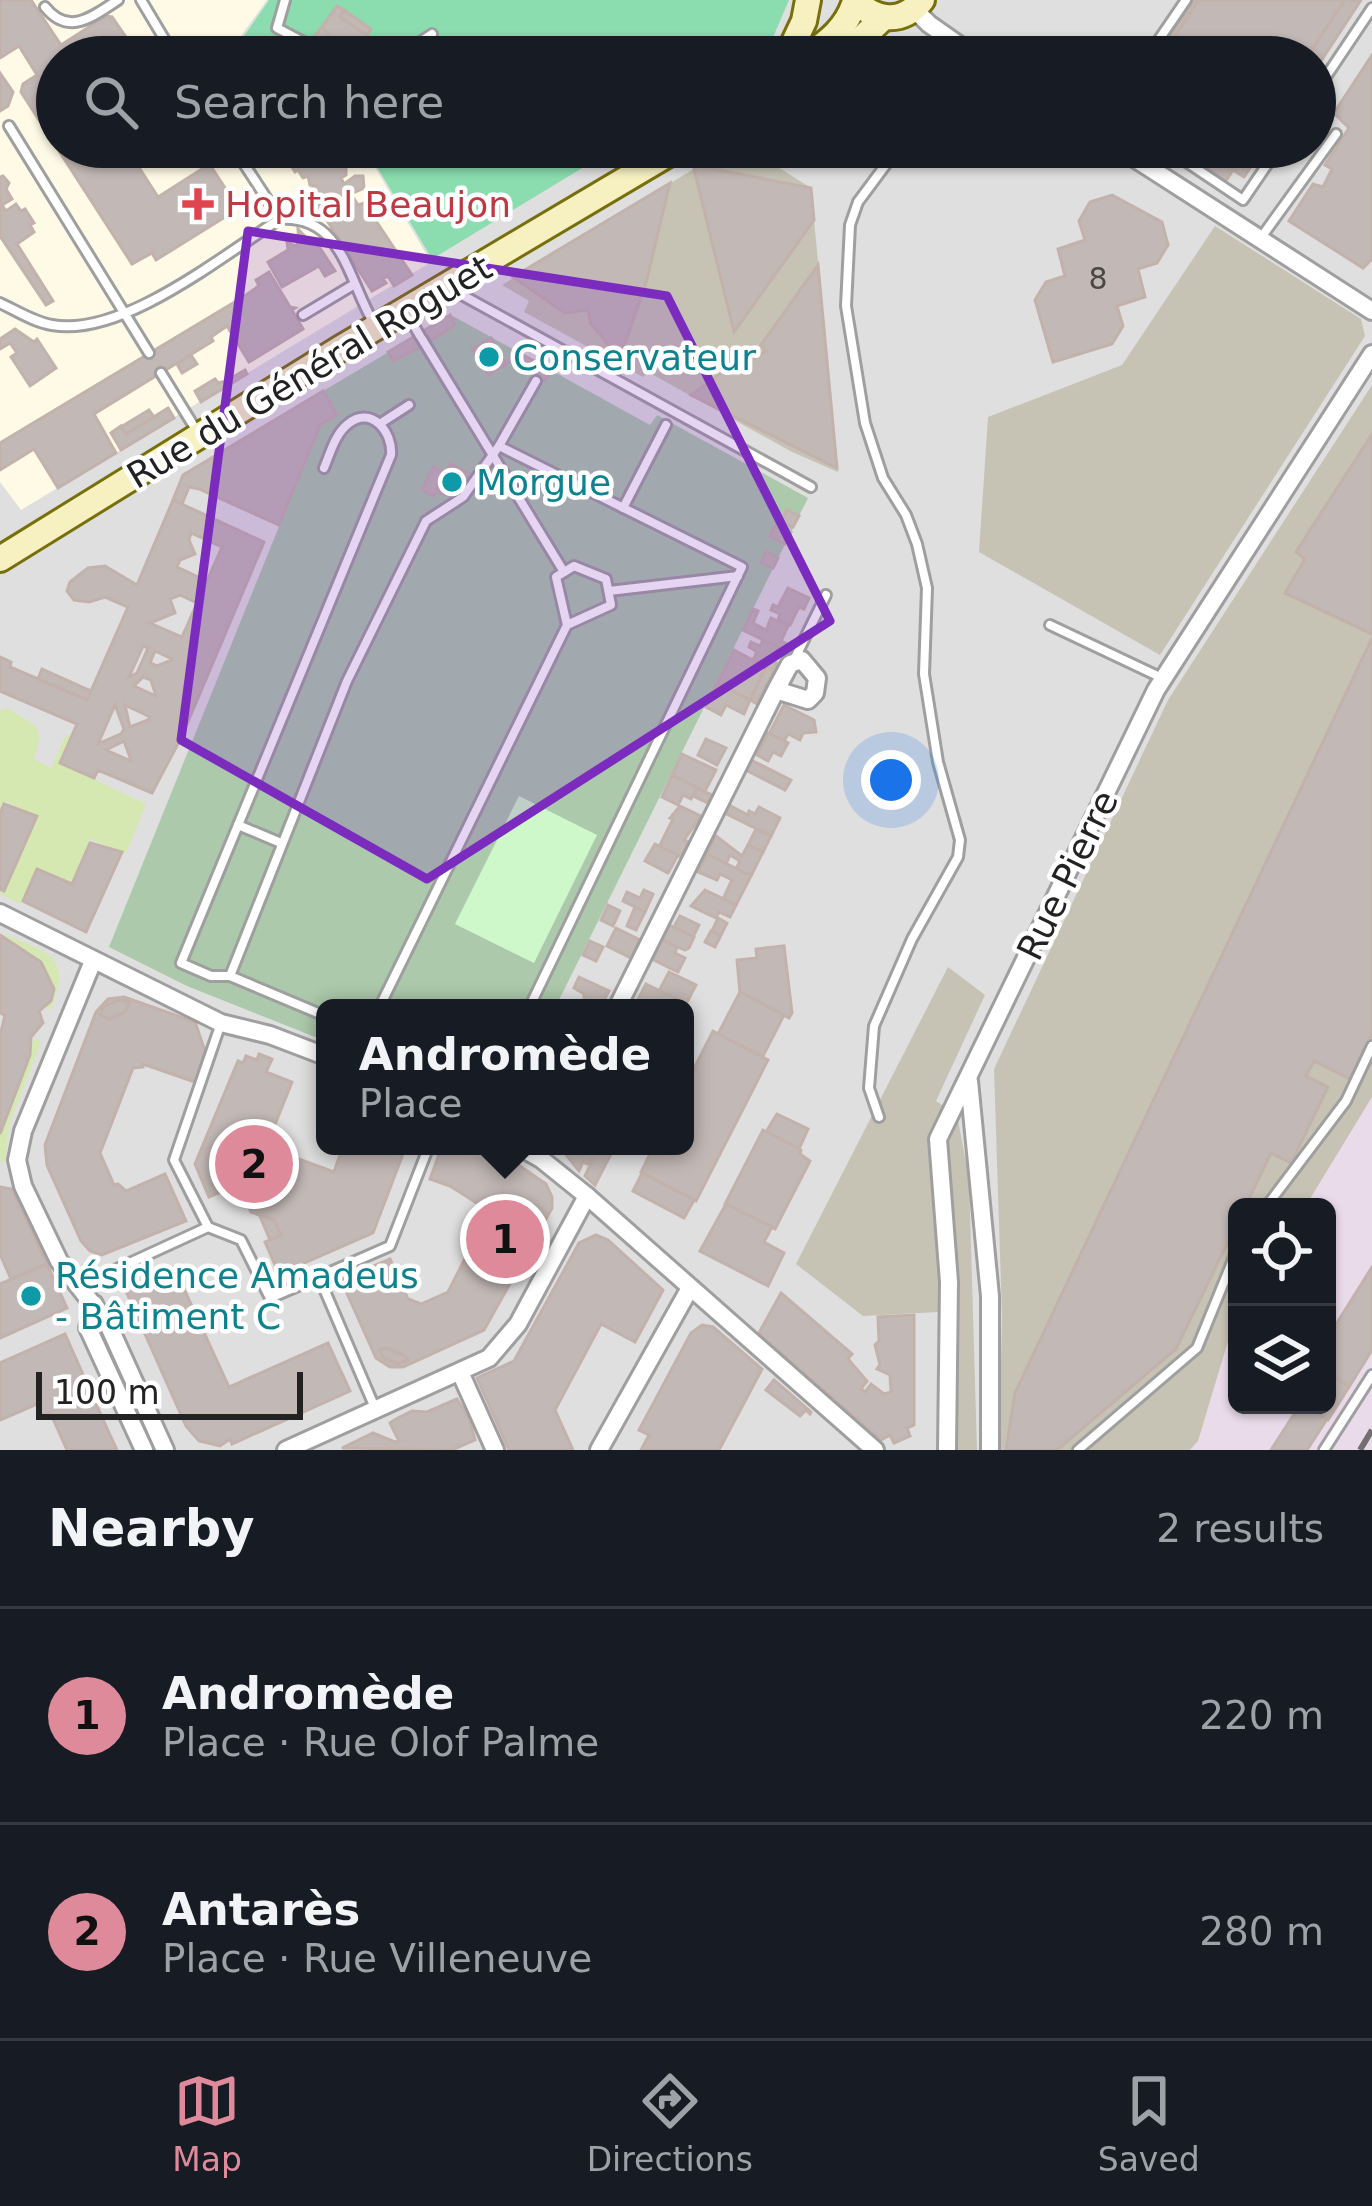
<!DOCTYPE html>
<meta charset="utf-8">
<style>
body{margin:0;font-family:"DejaVu Sans",sans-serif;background:#242831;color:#f1f3f6}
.controls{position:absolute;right:36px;bottom:36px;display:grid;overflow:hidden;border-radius:18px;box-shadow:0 3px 9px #0004}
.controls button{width:108px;height:108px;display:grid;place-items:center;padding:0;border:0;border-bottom:3px solid #363941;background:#171b24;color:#f1f3f6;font:60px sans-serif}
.scale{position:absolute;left:36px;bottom:30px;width:267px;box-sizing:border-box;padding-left:12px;border:6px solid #222;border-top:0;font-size:33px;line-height:42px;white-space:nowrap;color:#222;-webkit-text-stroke:9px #fff;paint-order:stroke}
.you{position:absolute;left:891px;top:780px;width:42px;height:42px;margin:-30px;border:9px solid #fff;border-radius:50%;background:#1a73e8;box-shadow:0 0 0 18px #1a73e833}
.badge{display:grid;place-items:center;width:78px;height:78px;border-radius:50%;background:#df8a9b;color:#111;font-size:39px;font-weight:700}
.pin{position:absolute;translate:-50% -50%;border:6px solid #fff;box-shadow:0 3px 12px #0006}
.popup{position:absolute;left:316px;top:999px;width:378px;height:156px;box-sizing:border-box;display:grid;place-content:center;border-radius:18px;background:#171b24;filter:drop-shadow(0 3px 9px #0005);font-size:39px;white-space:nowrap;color:#9ea1a6}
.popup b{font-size:45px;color:#f1f3f6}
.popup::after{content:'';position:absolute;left:50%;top:100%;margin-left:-24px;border:24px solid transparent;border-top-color:#171b24}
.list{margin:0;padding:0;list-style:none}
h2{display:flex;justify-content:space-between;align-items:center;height:156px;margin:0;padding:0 48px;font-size:51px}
h2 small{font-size:39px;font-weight:400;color:#9ea1a6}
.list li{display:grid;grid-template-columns:78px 1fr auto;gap:36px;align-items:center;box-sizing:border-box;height:216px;padding:0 48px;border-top:3px solid #363941}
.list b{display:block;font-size:45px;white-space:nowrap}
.list p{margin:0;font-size:39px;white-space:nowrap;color:#9ea1a6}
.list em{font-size:39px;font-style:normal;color:#9ea1a6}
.icon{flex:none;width:66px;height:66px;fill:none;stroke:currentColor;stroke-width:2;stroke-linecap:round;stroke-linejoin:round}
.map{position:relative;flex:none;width:1372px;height:1450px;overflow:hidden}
.search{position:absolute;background:#171b24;box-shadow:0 3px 9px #0004;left:36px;right:36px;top:36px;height:132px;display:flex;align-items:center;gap:30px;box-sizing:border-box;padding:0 42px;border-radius:66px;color:#9ea1a6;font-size:45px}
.sheet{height:588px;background:#171b24}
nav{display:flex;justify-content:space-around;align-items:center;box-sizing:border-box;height:168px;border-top:3px solid #363941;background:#171b24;font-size:33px;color:#9ea1a6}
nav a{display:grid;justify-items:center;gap:6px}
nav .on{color:#df8a9b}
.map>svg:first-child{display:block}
</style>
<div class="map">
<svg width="1372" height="1450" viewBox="0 0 1372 1450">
<rect width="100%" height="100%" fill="#f1ede9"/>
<path fill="#e0dfdf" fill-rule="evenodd" d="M0,0h1372v1450h-1372zM57,57h1258v90h-1258zM325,1008h360v138h-360zM1237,1207h90v198h-90z"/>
<path fill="#eadbea" d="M1372,1097v353h-182l8,-9 39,-130v94h90v-198h-22z"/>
<path fill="#fefae6" d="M0,0h267l-26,36 31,21h-215v90h306l68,115 -410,248 -21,-28z"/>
<g fill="#c6c3b5">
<path d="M730,147h16l65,41 27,284 -46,-20 -144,-80 -5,5 -119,-65 5,-11 -27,-16z"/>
<path d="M1215,226l146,93 4,17 -205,319 -181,-103 9,-135 134,-52z"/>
<path d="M1372,385v712l-67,110h-68v104l-39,130 -8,9h-191l3,-134 -8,-247 174,-369z"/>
<path d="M948,967l37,28 -49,106 21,14 12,63 8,272h-19l-2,-139 -93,5 -67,-52z"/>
</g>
<g fill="#d6e8b2">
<path d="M7,708c28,18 39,16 27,51l17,9 14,-31 8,-4 -13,30 86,41 -20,50 -38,-16 2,5 -18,41 -52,20 -20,-10v-5l4,2 33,-75 -32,-15 -5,13v-103z"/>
<path d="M0,932c46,21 74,21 51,78l-6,-3 9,-13c-3,-34 -33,-43 -54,-62z"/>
<path d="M34,1038l7,4 -32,84 -4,36 -5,-1v-27z"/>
</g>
<path fill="#acc9ab" d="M451,315l199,110 7,-10 151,83 -253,510h-230v33l-138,-55 -78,-39 211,-522 17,-10 -14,-24z"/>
<path fill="#cef8ca" d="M519,796l78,39 -63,128 -79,-39z"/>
<g fill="#8bdcaf">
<path d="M269,0h520l-15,35 -20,22h-480l-30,-21z"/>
<path d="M365,147h252l-185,112z"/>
</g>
<g fill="#c2b8b5" stroke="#c3b2ac" stroke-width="3" fill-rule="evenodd">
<path d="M0,0h31l30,45 45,-29 6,1 25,36 -1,4h-79v90h110l-29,19 20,31 47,-30 7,1 24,37 -3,7 -77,48 -4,-7 -20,11 -111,-172 2,-8 14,-9 -18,-29 -19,12z"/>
<path d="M1194,0h5l-37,57h-6z"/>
<path d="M1199,0h146l-38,57h-145z"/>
<path d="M1345,0h16l-46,70v-13h-8z"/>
<path d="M337,6l7,4 -4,7 42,28 5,8 -3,4h-27l-10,-7 -4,6 -7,-5 2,-3 -16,-21z"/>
<path d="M344,10l27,19 -4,6 -27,-18z"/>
<path d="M322,27l16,21 -1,2 -23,-13z"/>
<path d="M1372,55v204l-9,9 -74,-47 24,-37 10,3 9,-18 -7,-4 24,-37 -15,-15z"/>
<path d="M0,73l13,19 -5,14 -8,5z"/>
<path d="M279,147h54l13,20v8l-5,3 3,6 11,-8h8l1,12 -13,6 7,11 6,-2 48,72 -18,11 -6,-10 -5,3 3,4 -14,8 -64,-100 7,-5 -5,-1 -2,-9 -5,2 -5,-8 -3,2z"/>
<path d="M1174,147h24l35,23 -7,11z"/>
<path d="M1198,147h50l-15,23z"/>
<path d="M1248,147h16l-20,30 -11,-7z"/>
<path d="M698,166l113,22 3,32 -80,112 -40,-163z"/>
<path d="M3,176l6,7 -3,6 6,10 -10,6 4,6 10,-7 5,7 4,-2 9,14 -4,2 4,7 -17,12 36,57 -7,4 -46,-69v-59z"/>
<path d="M670,183l-24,100 -23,66 -9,2 -23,-27 -3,-14 -23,3 -52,-36z"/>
<path d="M1112,195l50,27 6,23 -11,18 -19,6 7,28 -28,9 6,20 -11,18 -59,18 -18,-62 11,-18 19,-6 -7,-27 27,-9 -6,-19 11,-19z"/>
<path d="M298,229l15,16 3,-3 19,29 -10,5 -6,-10 -37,21 -14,-25 20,-12 -1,-8 8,4 4,-3z"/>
<path d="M818,265l19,203 -146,-73 32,-23h8l35,-21 -5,-6z"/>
<path d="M269,272l21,35 5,1 -3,2 11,19 -54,33 -22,-36 -16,11 2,4 -119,73 22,39 -58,35 -24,-39 -34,21v-27l243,-146 16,-11 -3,-6z"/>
<path d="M450,315l5,10 -23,15 -4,-4 -6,3 -4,3 2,5 -27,14 -5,-9z"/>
<path d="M15,329l19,13 3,-3 19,29 -26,18 -19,-29 6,-4 -7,-10 -10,6v-10z"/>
<path d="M491,338l15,26 -18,11 -16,-26z"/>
<path d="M514,350l37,20 -6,11 -36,-20z"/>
<path d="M191,355l6,9 -15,9 -5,-9z"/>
<path d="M245,370l2,4 -46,28 -6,-11 20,-12 3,4 8,-2z"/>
<path d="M323,391l14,24 -17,10 -41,100 -80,-36 -10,-2 -7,17 -9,-4 10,-25z"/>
<path d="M168,408l6,10 -53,32 -10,-17 10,-7 5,8z"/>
<path d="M149,410l5,7 -28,17 -5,-7z"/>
<path d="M1372,434v200l-87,-41 20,-34 -9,-7z"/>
<path d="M450,464l18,9 -13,26 -18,-8z"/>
<path d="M433,467l12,6 -11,23 -12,-6z"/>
<path d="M173,500l91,42 -83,196 -29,55 -54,-23 -4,8 -34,-15 17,-39 -77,-33v-34l11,5 -1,5 77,33 41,-93 -23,-10 -16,5 -15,-2 -7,-9 3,-9 18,-14 17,-2 32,19zM191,533l31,14 -15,34 -30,-14 3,-7 15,-6 -6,-14zM180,595l17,8 -15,34 -32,-14 25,-10 -5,-14zM143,646l5,2 -11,25 -8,4zM155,651l17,8v1l-15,6 -7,-3zM143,677l8,3 5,16 -22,-10zM115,705l9,24 -3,5 -23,10zM125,705l25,12 -2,3 -18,7zM124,741l7,19v1l-25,-11z"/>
<path d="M787,510l12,6 -6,11 -12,-6z"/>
<path d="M776,524l15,8 -6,12 -15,-8z"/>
<path d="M766,552l12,6 -5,10 -12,-5z"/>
<path d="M788,588l21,10 -5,11 -5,-2 -9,18 -12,-5 2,-6 -9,-4 2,-5 5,2z"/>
<path d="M753,609l5,2 -5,12 13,7 5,-12 17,8 -7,15 6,3 -3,6 -41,-20z"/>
<path d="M1372,638v396l-22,45 -36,-18 -8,15 22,11 -37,76 -20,-10 -26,54h-8v16l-61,126 -119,101h-51l9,-57z"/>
<path d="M763,640l15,7 -6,14 5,2 -3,7 -21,-10 4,-8 -8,-5 2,-5 9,4z"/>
<path d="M734,650l32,17 -16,33 -33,-16z"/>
<path d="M766,667l8,3 -17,34 -7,-4z"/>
<path d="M42,669l49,22 -4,9 -49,-21z"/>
<path d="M717,684l33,16 -6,14 -18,-9 -5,10 -15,-8z"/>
<path d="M784,705l30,15 2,12 -13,1 -3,7 -12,-6 -4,7 -15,-7z"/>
<path d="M768,733l20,10 -7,13 -8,-4 -5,9 -11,-6z"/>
<path d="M706,739l20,9 -9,17 -19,-10z"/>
<path d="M682,754l34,16 -11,21 -33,-16z"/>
<path d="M749,759l42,21 -6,10 -41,-21z"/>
<path d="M672,775l25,13 -6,11 -8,-4 -5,10 -16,-8z"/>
<path d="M697,788l15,7 -4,8 -15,-7z"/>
<path d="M4,804l33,12 -33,75 -4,-2v-75z"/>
<path d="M727,804l21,11 1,-4 6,3 4,-7 21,11 -9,18 -48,-24z"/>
<path d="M680,806l21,10 -17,24 5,2 -8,15 -22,-10 14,-28 -3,-1z"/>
<path d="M756,829l15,7 -8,16 -15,-7z"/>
<path d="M716,836l26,20 6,-11 15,7 -12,24 -15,-7 4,-8 -10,-6 -4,9 -19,-10z"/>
<path d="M90,843l32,9 -36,80 -63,-31 14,-32 35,15z"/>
<path d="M655,844l23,11 -10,18 -23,-12z"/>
<path d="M707,854l44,22 -15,29 -13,-6 9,-19 -12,-6 -3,6 -19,-8z"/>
<path d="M644,890l9,4 -8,18 -22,-11 4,-9 13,6z"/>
<path d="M705,890l31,15 -6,12 -11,-5 -3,6 -25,-12z"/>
<path d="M608,905l12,6 -7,15 -12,-6z"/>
<path d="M635,907l10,5 -9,18 -9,-4z"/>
<path d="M680,916l19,9 -6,12 -19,-10z"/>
<path d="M718,918l9,5 -6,12 -9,-4z"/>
<path d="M667,924l27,13 -5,11 -4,2 -25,-11z"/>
<path d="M616,928l24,12 -9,18 -24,-12z"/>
<path d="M711,931l10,4 -6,12 -10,-5z"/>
<path d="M0,935l41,27 13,27 -3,12 -12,10 4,12 -12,14 -1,18 -30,79v-98l5,-21 -5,-2z"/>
<path d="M660,939l17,8 -2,6 10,5 -7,14 -28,-14z"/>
<path d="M590,941l13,6 -7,14 -13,-6z"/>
<path d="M784,946l8,67 -3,5 -49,-26 -3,-32 20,-2 -1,-9z"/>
<path d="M669,972l27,13 -10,19 -27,-13z"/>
<path d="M579,977l30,14 -9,17 -16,-6v-8l-10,-6z"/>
<path d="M646,984l40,20 -2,4h-38l-10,-5z"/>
<path d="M740,992l44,23 -21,41 -45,-22z"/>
<path d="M124,997l71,25 11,32 -11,28 -52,-18v3l-10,1 -33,85 14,32 4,-1 8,7 39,-17 21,47 -84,34 -12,-4 -9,-10 -34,-76 -2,-20 51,-133 12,-13zM124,1000l6,2 -5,10 -16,7 -9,-4 7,-11z"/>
<path d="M119,1000l11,2 -5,10 -16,7 -9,-4 3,-8z"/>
<path d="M713,1031l55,29 -72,141 -55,-29 13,-26h31v-60z"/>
<path d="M259,1054l13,5 -6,13 26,10 -26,65 68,25 9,-26h63l-33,87 -94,41 -14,-32 16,-7 -7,-15 -23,-8 -12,-28 -30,13 -14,-33 43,-103 5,2 3,-7 11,4z"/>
<path d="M777,1114l31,15 -9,20 -33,-17z"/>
<path d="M763,1130l38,20 -1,4 10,7 -35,68 -50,-25z"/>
<path d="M442,1146h49l55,38 6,13v11l-68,122 -81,37h-13l-14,-9 -35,-78 49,-21 18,40 13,5 27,-12 37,-73 -2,-12 -33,-21 -20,-7zM385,1348l20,8 3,4 -10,4 -14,-5 -4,-9z"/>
<path d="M566,1146h49l-20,39 -10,-9 8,-17 -6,5 -4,-2 -4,9 -16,-20z"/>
<path d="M642,1173l52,27 -10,18 -51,-27z"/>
<path d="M0,1187l12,2 35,75 -36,15 -11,-25z"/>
<path d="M726,1204l46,23 -8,15 20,11 -16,33 -68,-35z"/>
<path d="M259,1214l15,6 7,15 -11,5z"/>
<path d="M596,1235l12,5 55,50 -28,52 -34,-18 -46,86 18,40h-64l-32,-72 37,-17 65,-118z"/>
<path d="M47,1264l20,44 -67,30v-54z"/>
<path d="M174,1267l55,120 99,-44 22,48 -118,53 -2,-5 -10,7 -21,-5 -13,-15 -61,-137z"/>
<path d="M1372,1267v83l-23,37 -22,-14v-34z"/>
<path d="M781,1293l71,61 -4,5 19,22 -6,8 4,3 6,-8 13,10 7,-2 -1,-17 -13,-6 3,-4 -5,-20 4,-4 -1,-24 36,-2v110l-7,3 3,8 -16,7 -4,-8 -9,5 -120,-104 -2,-3z"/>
<path d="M702,1325l11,2 49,42 -43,81h-78l8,-15 -10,-5 52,-97z"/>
<path d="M65,1334l45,101 7,15h-50l-17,-38 -8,4 -5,-12 -37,16v-57z"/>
<path d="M385,1348l20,8 3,4 -10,4 -14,-5 -4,-9z"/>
<path d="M1327,1373l22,14 -21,33 -23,-15h22z"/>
<path d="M774,1380l37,32 -1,2 -4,-4 -6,6 -34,-26z"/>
<path d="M457,1399l12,19 6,22 -23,10 -110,-2 31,-15 22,9 4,-1 -9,-18 6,-4 16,-8 15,1z"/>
<path d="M1300,1405l27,14 -20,31h-36z"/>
</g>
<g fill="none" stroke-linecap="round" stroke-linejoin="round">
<defs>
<g id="lane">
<path d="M141,0l34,57"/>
<path d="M285,0l-8,28 55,29"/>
<path d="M45,7c24,30 48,9 73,-7"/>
<path d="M397,57l35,-23"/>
<path d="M1147,57l39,-57"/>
<path d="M1315,93l57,-85"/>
<path d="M9,126l140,227"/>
<path d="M233,147l47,72"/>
<path d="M1164,147l79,53 36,-53"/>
<path d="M1260,239l76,-105"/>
<path d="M453,290l358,197"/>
<path d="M0,303c17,8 34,19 52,22 70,13 171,-70 228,-106 62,-4 68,60 93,103"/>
<path d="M406,312l14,24"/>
<path d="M303,315l50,-30"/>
<path d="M422,339l142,233"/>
<path d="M161,373l37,60"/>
<path d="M381,423l28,-18"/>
<path d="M623,508l43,-83"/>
<path d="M609,591l129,-15"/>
<path d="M1050,625l112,53"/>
<path d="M795,658l31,-63"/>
<path d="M238,825l43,18"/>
<path d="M230,976h-19l-30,-13 210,-508c2,-23 -20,-50 -43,-31 -13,10 -18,30 -24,44"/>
<path d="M379,1008l188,-383 44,-20 -5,-26 -32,-13 -18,11 11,48"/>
<path d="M529,1008l213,-441 -243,-121 37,-65"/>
<path d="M325,1016l-95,-40 117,-295 79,-160 37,-24 36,-51"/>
<path d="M879,1117l-10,-29 5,-62 38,-87 46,-82 2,-17 -22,-78 -14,-88 3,-86 -10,-44 -11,-29 -23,-37 -18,-55 -19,-117 4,-81 8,-23 29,-39 22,-16"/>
<path d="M1266,1207l80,-106 26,-55"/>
<path d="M208,1227l-34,-67 47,-137"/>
<path d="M319,1277l71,-31 39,-100"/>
<path d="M85,1290l25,-18 98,-45 33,13 29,58 49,-21 56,131"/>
<path d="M1078,1450l119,-102 40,-98"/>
<path d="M1324,1450l48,-75"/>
</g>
<g id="street">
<path d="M914,9l15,15 47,33"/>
<path d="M1117,147l255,164"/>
<path d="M0,913l221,110 49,12 55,21"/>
<path d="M93,961l-70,170 -6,29 6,26 36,75 49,63 57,126"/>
<path d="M617,1008l159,-318 14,-26 12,-4 15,18 -2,15 -7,7 -32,-10"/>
<path d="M969,1081l21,215v154"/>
<path d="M518,1146l23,13 46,37 288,254"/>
<path d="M94,1304l-6,24 56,122"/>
<path d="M460,1372l35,78"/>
<path d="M286,1450l203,-92 29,-34 69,-128"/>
<path d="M599,1450l91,-162"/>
<path d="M947,1450l2,-168 -11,-143 218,-449 216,-336"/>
</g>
<g id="secondary">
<path d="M855,0c20,21 47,25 67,0"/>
<path d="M787,57l17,-36 4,-21"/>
<path d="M806,57c22,-15 41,-29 49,-56"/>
<path d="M842,57l41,-39"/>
<path d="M0,559l341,-211 339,-201"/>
</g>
</defs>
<use href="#lane" stroke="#9f9f9f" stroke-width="14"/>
<use href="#street" stroke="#9f9f9f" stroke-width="22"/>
<use href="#secondary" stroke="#77700a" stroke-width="30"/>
<use href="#lane" stroke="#fff" stroke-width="8"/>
<use href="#street" stroke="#fff" stroke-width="16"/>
<use href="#secondary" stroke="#f7f1c1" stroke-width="24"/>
<path stroke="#707070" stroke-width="6" stroke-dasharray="24 24" stroke-linecap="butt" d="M1360,1450l12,-20"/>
</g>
<path fill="#7b2cbf" fill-opacity="0.2" stroke="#7b2cbf" stroke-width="9" stroke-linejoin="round" d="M248,231l419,65 163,325 -403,258 -246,-139z"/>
<path fill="#e0444e" stroke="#fff" stroke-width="4.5" d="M192 186h12v12h12v12h-12v12h-12v-12h-12v-12h12z"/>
<g fill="#0f9aa8" stroke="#fff" stroke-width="4.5">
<circle cx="489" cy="357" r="12"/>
<circle cx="452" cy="482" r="12"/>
<circle cx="31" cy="1296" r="12"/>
</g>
<g text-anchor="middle" stroke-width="9" stroke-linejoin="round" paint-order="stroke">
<g font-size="30" fill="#4a4847">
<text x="1098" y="289">8</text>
</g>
<g font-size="36" fill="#be3a42" stroke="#fff" text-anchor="start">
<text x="225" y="217">Hopital Beaujon</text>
</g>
<g font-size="36" fill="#0d838f" stroke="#fff" text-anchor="start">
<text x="513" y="370">Conservateur</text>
<text x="476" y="495">Morgue</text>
<text x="55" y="1288">Résidence Amadeus<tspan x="55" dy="41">- Bâtiment C</tspan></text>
</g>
<g font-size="36" fill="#222" stroke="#fff">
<text transform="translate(309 371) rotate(-31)" y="13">Rue du Général Roguet</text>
<text transform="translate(1067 875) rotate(-64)" y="13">Rue Pierre</text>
</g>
</g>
</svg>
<div class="controls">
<button><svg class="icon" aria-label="locate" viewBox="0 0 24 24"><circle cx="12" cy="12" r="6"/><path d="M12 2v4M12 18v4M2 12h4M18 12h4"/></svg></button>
<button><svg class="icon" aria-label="layers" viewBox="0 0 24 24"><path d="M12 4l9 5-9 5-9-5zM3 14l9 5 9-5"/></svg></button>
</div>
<div class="scale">100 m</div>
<div class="you"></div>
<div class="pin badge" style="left:505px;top:1239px">1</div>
<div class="popup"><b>Andromède</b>Place</div>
<div class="pin badge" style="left:254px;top:1164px">2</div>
<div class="search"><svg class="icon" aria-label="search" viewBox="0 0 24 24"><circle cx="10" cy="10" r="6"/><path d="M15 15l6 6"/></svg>Search here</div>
</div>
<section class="sheet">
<h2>Nearby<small>2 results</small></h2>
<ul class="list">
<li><span class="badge">1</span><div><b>Andromède</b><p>Place · Rue Olof Palme</p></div><em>220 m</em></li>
<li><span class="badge">2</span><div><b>Antarès</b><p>Place · Rue Villeneuve</p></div><em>280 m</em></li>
</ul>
</section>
<nav>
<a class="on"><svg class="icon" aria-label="map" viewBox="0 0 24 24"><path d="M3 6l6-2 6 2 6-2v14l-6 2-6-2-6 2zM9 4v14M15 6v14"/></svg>Map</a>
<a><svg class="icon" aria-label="directions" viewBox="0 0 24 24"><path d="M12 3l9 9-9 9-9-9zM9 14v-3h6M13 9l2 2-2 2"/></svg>Directions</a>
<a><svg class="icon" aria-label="saved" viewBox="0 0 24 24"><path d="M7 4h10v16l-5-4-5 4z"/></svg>Saved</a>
</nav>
